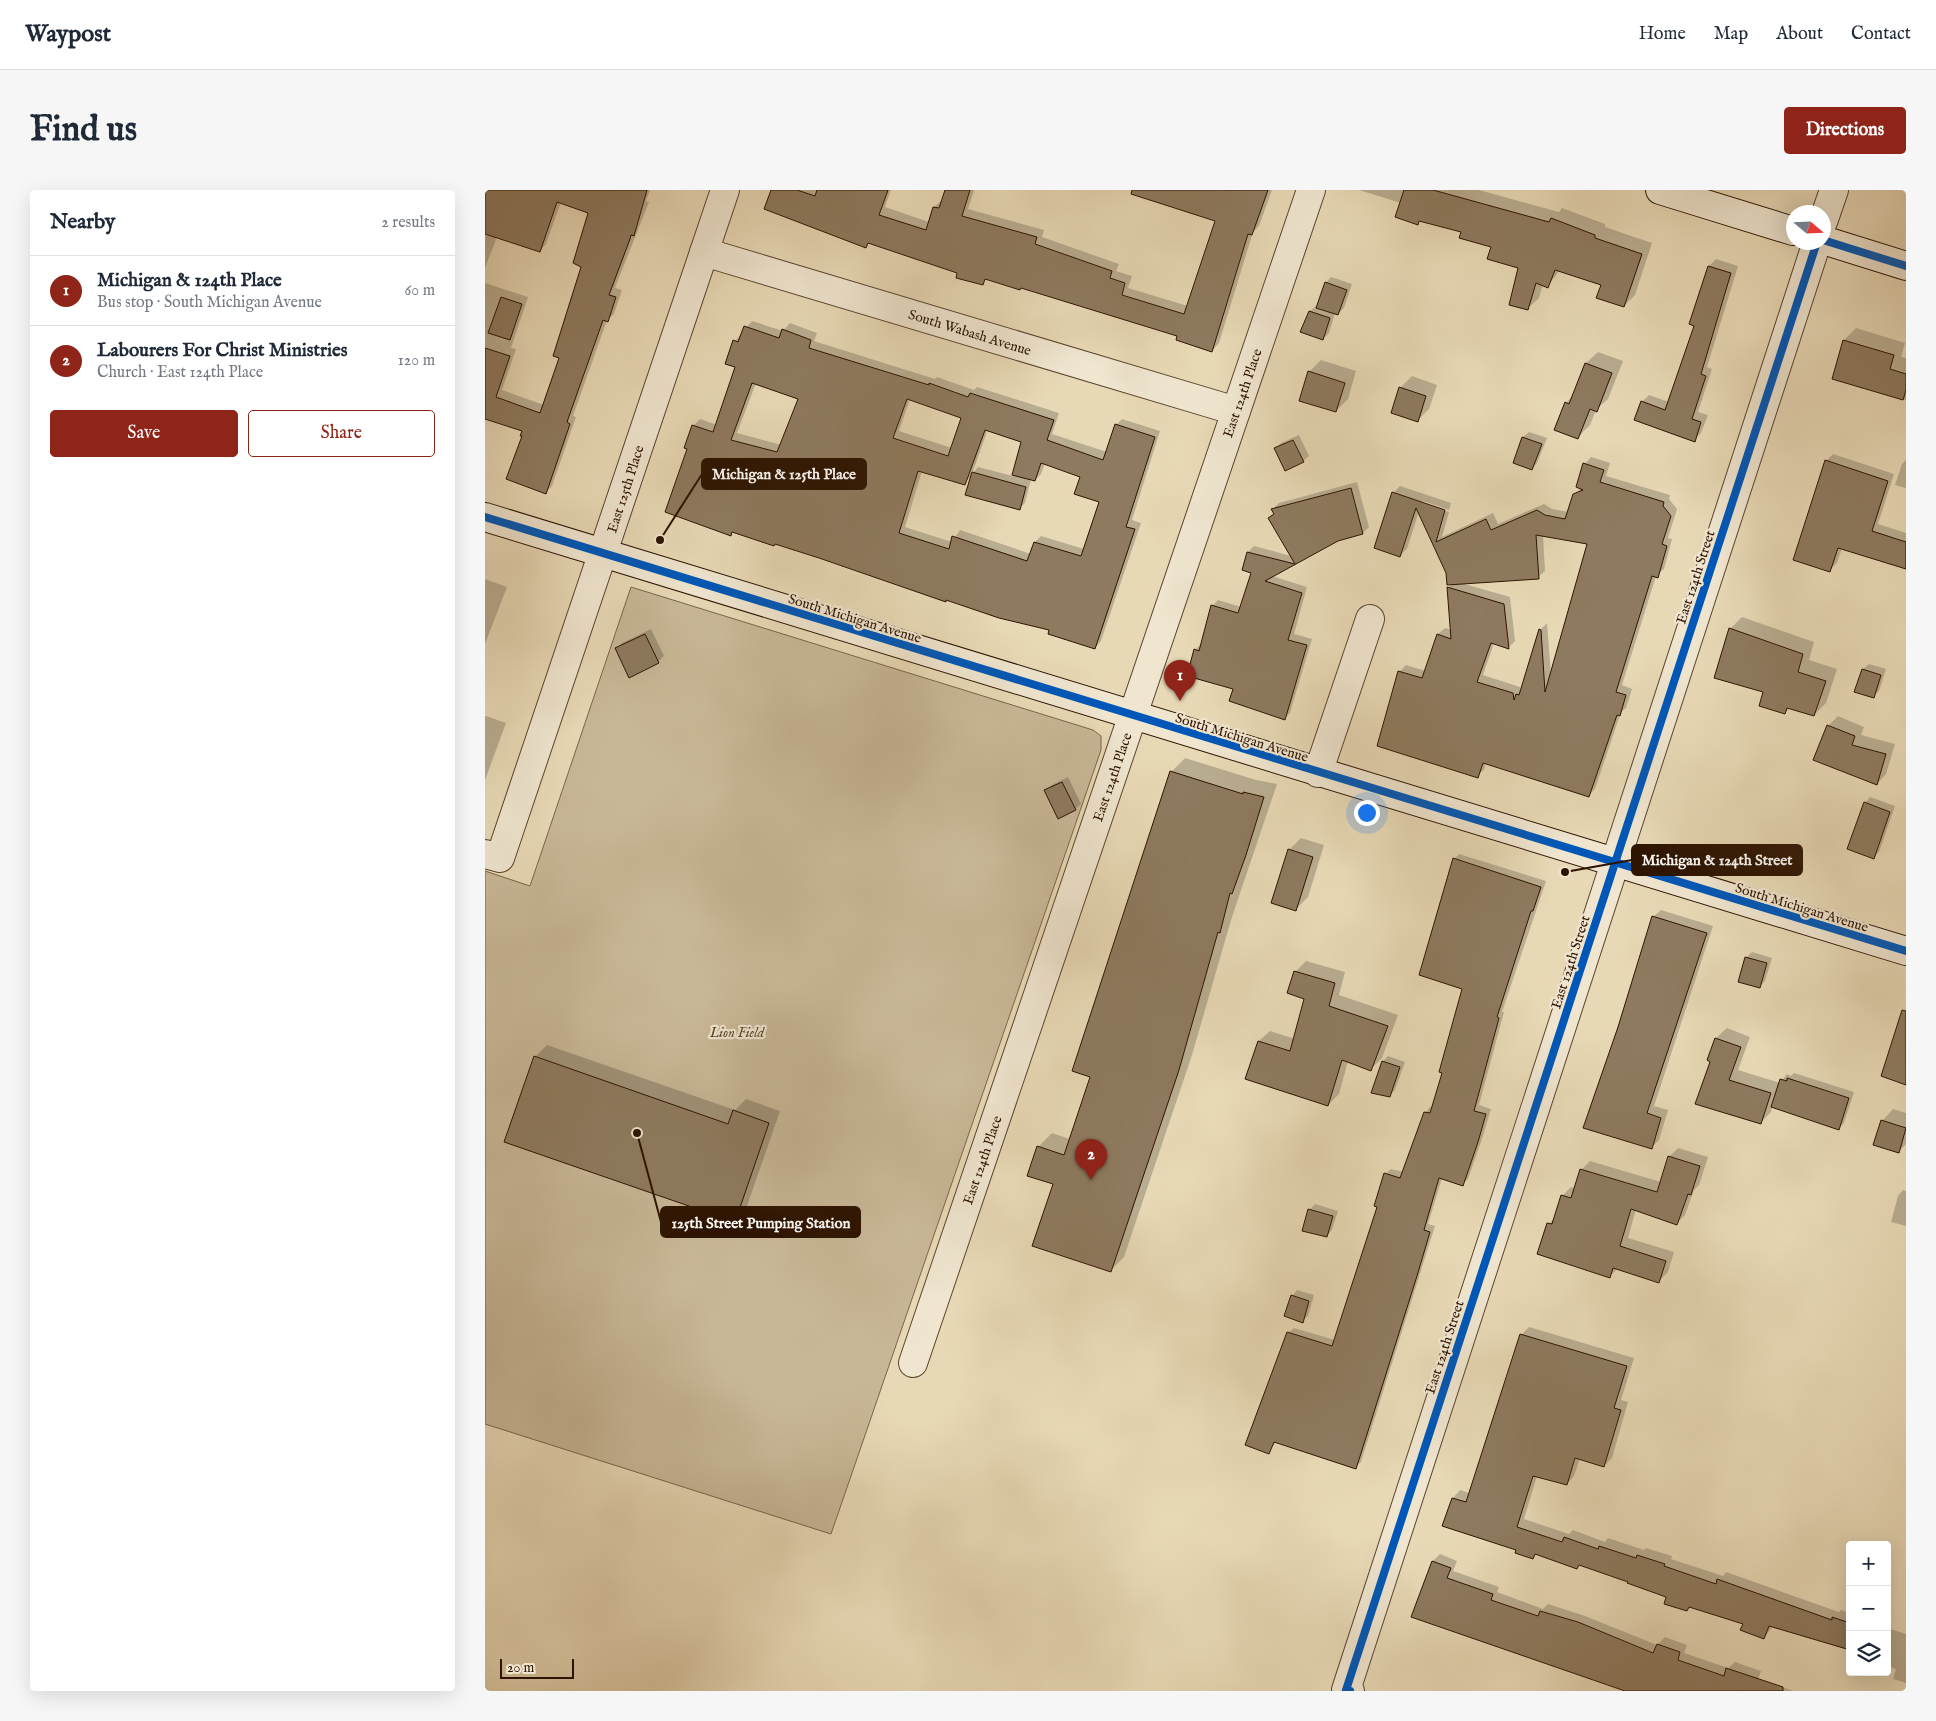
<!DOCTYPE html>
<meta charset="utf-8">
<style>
body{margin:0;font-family:"IM FELL English",serif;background:#f6f6f7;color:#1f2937}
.controls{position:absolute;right:15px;bottom:15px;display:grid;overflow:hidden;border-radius:5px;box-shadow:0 5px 20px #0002}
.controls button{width:45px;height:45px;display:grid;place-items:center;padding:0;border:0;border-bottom:1px solid #e0e1e3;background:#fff;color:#1f2937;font:25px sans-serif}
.compass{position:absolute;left:1301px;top:15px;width:45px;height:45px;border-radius:50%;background:#fff;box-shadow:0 5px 20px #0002;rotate:109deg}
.scale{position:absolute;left:15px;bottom:12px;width:74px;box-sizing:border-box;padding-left:5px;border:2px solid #2c1300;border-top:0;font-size:14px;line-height:18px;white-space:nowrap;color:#2c1300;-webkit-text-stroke:4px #f0e6d0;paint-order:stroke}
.you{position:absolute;left:881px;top:622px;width:18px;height:18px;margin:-12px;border:4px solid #fff;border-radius:50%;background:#1a73e8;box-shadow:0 0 0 8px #1a73e833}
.badge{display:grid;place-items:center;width:32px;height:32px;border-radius:50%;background:#8f2418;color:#fff;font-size:16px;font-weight:700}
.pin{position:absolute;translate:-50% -41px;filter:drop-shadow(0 1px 2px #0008)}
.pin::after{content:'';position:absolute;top:26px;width:18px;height:15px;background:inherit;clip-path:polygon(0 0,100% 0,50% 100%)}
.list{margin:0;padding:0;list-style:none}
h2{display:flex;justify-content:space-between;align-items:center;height:65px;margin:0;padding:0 20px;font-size:21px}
h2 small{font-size:16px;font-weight:400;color:#747a83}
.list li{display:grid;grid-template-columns:32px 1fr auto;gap:15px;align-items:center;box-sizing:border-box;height:70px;padding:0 20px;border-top:1px solid #e0e1e3}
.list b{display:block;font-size:19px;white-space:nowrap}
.list p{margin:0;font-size:16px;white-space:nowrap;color:#747a83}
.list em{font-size:16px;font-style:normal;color:#747a83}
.actions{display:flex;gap:10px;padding:15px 20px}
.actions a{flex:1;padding:11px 0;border:1px solid #8f2418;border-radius:5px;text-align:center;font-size:18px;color:#8f2418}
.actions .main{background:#8f2418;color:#fff}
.icon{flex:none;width:28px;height:28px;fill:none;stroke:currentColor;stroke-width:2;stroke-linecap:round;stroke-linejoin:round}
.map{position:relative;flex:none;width:1421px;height:1501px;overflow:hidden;border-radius:5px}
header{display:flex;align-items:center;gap:30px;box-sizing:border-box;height:70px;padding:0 25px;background:#fff;border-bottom:1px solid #e0e1e3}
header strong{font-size:24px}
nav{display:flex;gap:28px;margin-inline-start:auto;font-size:18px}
.intro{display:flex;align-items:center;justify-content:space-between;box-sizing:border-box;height:120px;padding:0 30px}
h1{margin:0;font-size:35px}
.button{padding:12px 22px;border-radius:5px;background:#8f2418;color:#fff;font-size:18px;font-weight:700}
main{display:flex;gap:30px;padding:0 30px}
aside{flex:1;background:#fff;border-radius:5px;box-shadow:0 5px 20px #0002}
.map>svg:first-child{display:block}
</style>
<header>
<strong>Waypost</strong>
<nav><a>Home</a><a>Map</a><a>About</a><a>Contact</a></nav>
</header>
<div class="intro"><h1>Find us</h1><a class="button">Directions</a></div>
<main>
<aside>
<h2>Nearby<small>2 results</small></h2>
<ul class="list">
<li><span class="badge">1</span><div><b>Michigan &amp; 124th Place</b><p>Bus stop · South Michigan Avenue</p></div><em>60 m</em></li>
<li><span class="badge">2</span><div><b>Labourers For Christ Ministries</b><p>Church · East 124th Place</p></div><em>120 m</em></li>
</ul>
<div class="actions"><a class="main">Save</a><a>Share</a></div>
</aside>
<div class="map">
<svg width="1421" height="1501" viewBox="0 0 1421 1501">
<rect width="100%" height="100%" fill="#e8d9b6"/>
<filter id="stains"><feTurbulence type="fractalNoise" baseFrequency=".004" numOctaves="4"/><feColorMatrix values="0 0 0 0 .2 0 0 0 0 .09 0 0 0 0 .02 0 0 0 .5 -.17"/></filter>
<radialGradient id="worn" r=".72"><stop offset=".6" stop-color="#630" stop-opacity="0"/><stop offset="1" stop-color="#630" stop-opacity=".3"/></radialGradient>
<path fill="#c8b797" stroke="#7a654c" d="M146,397l462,143 8,6v14l-270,784 -346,-110v-553l45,15z"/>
<g fill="#0003" fill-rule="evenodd">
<path d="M0,0h165l-4,11 3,1 -34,86 7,2 -8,24 -7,6 -34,96 3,1 -24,69 -7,7 -22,-63 -38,-12v-135l43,14 -17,51 5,1 -14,41 42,15 17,-48 21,-90 8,-55 -29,-10 -15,42 -6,7 -43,-14 -12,31z"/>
<path d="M287,0h119l-6,17 44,15 5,-15 8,-7 4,-10h28l-6,19 76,21 -2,7 77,27 -3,7 16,5 -4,12 60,18 28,-85 -61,-24 -25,-7h142l-13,36 -6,6 -34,111 -7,8 -34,-16 -156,-48 -35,-9 -4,5 -24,-11 -89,-30 -4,4z"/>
<path d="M874,0h120l80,22 3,-4 43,16v3l47,16 -17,52 -11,11 -22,-22 -42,-14 -12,16 -5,-2 -4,14 -11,10 -8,-41 -28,-21 -30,-15 -41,-11 -4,3 -16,-20z"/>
<path d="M1231,69l22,7 -31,101 5,2 -14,43 10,3 -7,18 -7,7 -52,-38 7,-7 20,7 27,-77 -5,-2 18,-57z"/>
<path d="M846,87l21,7 -8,24 -6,6 -3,-1 -6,20 -6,6 -13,-28 6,-5 2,1 8,-24z"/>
<path d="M267,131l31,10 7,-8 27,10 -3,8 121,38 2,-2 37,13 3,-3 82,26 -7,21 55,18 9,-27 6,-6 38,12 -28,89 9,3 -40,118 -6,7 -44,-18 -104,-31 -2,2 -169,-58 -2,2 -41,-14 -3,3 -41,-85 4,-23 7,-7 17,6 20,-58 -2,-26zM271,193l43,16 -18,46 -44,-12zM425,209l53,18 -11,31 -53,-17zM503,239l34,12 -9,35 -35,-9 -6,7zM560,273l36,13 19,25 -16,48 -43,-13 -6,6 -4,12 -71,-24 -8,12 -47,-15 17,-56 42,12 8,-8 48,33 5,-5 6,-24 4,1 6,-6z"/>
<path d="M1371,138l49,15 -4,14 5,1v42l-73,-22 11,-38z"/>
<path d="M1113,162l25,9 -15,38 -12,11 -6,15 -12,12 -12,-34 8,-9 12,-31z"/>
<path d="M836,170l35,11 -8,28 -12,12 -27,-39z"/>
<path d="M927,186l25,9 -8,24 -12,12 -17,-33z"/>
<path d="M1044,242l18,6 -10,25 -5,6 -18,-7 9,-25z"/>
<path d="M814,245l10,21 -6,5 -27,-12 5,-6z"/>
<path d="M1348,264l61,20 -16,50 28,9v35l-64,-20 -5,15 -7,7 -4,-109z"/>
<path d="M1106,267l19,6 -4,13 64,19 -1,4 8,10 -9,29 4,1 -8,30 -8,7 -34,109 10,4 -6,19 -5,4 -26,77 -7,7 -102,-33 -2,7 -7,6 -78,-104 7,-7 20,6 12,-37 7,-6 7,2 -3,-43 4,-4 -34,-72 -12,38 -7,6 -7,-62 7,-7 51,17 -2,7 -26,-9v3l26,8 -7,25 51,-24 5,11 46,-20 8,5 17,3 6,-17 6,-7 4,-24zM1058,345l45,9 -37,131 -4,-52 -7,7 -19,64 -1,-7 -37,-12 11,-32 15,4 6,-6 -5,-44 -49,-14 77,-6 7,-6z"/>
<path d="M1421,270v28l-11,-3 7,-21z"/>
<path d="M872,292l12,45 -6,6 -25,7 -66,36 35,11 -13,47 18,5 -22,74 -6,6 -49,-31 -40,-38 7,-7 10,-37 6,-6 23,7 12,-35 -5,-20 6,-6 37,10 -21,-38 5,-5 -2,-4 6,-6z"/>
<path d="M0,389l22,8 -22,57z"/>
<path d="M1257,427l72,25 -5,18 28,9 -11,34 -12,12 -24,-8 -5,6 -21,-21 -34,-63z"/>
<path d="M166,439l13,27 -6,6 -41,-14 5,-5z"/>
<path d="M1384,474l17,5 -7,22 -6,6 -17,-6 7,-22z"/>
<path d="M1,526l20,7 -21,57v-64z"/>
<path d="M1353,526l26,11 -3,8 34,9 -9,30 -9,10 -49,-58z"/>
<path d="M700,568l71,22 21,4 -46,136 -39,135 -68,202 -13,13 -57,-87 -16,-36 14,-14 18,6 21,-63 80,-304z"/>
<path d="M583,587l13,27 -6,5 -29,-19 6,-5z"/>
<path d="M1385,607l25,9 -16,46 -6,5 -8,-54z"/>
<path d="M816,648l23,7 -16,52 -12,12 -7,-59z"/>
<path d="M974,664l87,27 -44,131h2l-25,93 12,4 -8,27 -15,43 -6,5 -20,-6 -14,46 7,2 -74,236 -6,5 -79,-25 -8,11 20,-120 6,-5 41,12 44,-134 6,-32 6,-5 13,3 21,-59 5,-6h3l11,-35 19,-83 -9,-130z"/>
<path d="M1176,720l52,16 -59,180 14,4 -9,30 -7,7 -33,-120 34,-110z"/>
<path d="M1267,762l20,6 -7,23 -5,5 -14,-28z"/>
<path d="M821,771l39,11 -6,23 59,20 -16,43 -11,11 -23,-8 -9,33 -11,11 -69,-64 11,-10 25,8 11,-41 -11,-26z"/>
<path d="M1242,838l23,9 -12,33 42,13 7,-9 4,2 3,-3 60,19 -10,31 -5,5 -67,-21 -1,5 -11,11 -48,-62 -3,-1 7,-22z"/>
<path d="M62,855l188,65 11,-11 34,12 -34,98 -11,12 -200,-164z"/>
<path d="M903,866l17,6 -10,28 -5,5 -7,-34z"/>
<path d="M1408,919l13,4v31l-7,7 -17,-30z"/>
<path d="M1193,958l30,9 -9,28 -5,5 -9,25 -9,9 -40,-15 -8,29 46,14 -6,20 -9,9 -41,-13 -8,8 -61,-52 7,-8 6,-20 9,-9 4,1 6,-18 9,-9 71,21 8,-25z"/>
<path d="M1418,1000l3,1v35l-15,-4 7,-26z"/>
<path d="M830,1014l23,7 -6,19 -5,6 -18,-26z"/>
<path d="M812,1100l17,5 -6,21 -6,5 -10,-25z"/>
<path d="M1044,1137l105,31 -13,42 7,2 -16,56 -8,8 -24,-8 -6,18 -7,8 -30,-8 -13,43 45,15 4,-4 32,12 3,-4 36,12 2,-2 26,8 -1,3 52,17 3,-4 113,40 2,-2 9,3v37l-77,-24 -9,12 -20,-15 -54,-17 -3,4 -19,-13 -39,-16 -49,-17 -3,3 -40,-14 -4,4 -15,-8 -65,-51 7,-8 9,3 52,-158z"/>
<path d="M955,1364l17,7 -4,10 46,16 -2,5 46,17 5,-5 37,12 72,29 8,-8 22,8 -3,8 44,15 7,-6 26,9 -3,9 36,11h-165l-216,-75 20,-55z"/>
<path d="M1402,1438l19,6v49l-13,-4 3,-10 -9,-3z"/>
</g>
<g fill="#8e7a5f" stroke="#2c1300" fill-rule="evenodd">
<path d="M0,0h162l-13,46 -3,-1 -1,4 -21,56 7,2 -8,25 -5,-2 -36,102 3,2 -24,70 -40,-15 16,-43h-2l2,-5 -37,-12v-71l25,8 -14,41 44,16 19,-55 -6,-2 28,-89 -8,-4 15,-50 -31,-11 -17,50 -55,-18z"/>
<path d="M286,0h26l18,6 2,-6h71l-9,25 47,15 7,-23 6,1 6,-18h25l-8,26 75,21 -2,7 77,27 -2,7 15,5 -3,12 62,19 31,-93 -84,-27 1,-4h136l-16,45 -4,-1 -36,118 -36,-12 1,-4 -156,-48 -1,2 -35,-11 -2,6 -27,-7 1,-5 -89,-30 -2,5 -102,-39z"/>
<path d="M919,0h29l116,32 2,-4 44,17v3l47,16 -18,53 -28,-9 5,-13 -46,-15 -7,18 -12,-5 -8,27 -19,-5 9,-37 -31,-9 4,-12 -32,-9 2,-6 -42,-11 -1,4 -23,-8z"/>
<path d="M1223,76l23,7 -30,101 5,2 -14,43 9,3 -6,20 -61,-22 7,-19 24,9 29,-84 -5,-2z"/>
<path d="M840,92l22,8 -9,25 -22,-7z"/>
<path d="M16,107l21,7 -12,36 -22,-7z"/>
<path d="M824,121l21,7 -7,22 -23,-8z"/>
<path d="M259,136l35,12 3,-9 29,11 -2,8 120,37v-2l39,14 2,-4 84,27 -7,20 56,20 12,-36 40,13 -29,90 9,2 -40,120 -47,-15 1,-4 -50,-12 -53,-18v2l-127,-44 -44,-14 -1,2 -42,-14 -1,4 -66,-24 22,-63 -3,-1 8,-23 21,7 22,-65 -10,-3 8,-24 5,2zM267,193l46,16 -21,53 -46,-12zM422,209l54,19 -13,38 -55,-18zM500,240l36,12 -9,33 23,6 6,-18 39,14 -6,17 25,8 -18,54 -47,-14 -7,19 -75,-25 -3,13 -50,-16 19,-62 47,14z"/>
<path d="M1358,150l51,15 -4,14 16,5v16l-3,10 -71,-21z"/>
<path d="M1100,173l27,10 -15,39 -7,-3 -12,30 -24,-9 11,-28 4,2z"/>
<path d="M823,181l37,12 -9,29 -37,-11z"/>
<path d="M914,197l27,9 -8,26 -27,-9z"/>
<path d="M1037,247l20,7 -10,26 -19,-7z"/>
<path d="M808,250l11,22 -19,9 -11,-23z"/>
<path d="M1340,270l63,21 -16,50 34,11v27l-68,-21 -8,24 -37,-12z"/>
<path d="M1098,273l21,7 -4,12 64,20 -1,4 8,10 -9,28 5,2 -9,32 -6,-2 -36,116 10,3 -6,21 -3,-1 -28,82 -106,-34 -5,15 -101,-32 21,-75 24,7 15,-44 14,5 -4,-52 57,17 5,45 -18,-6 -14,39 36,11 1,7 2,-6 3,1 20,-66 2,1 4,62 42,-148 -51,-9 3,44 -92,6 -1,-12 -30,-65 -16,49 -26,-9 18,-56 53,18 -9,32 50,-23 5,11 46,-20 8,5 20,4 8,-25 10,-4 -7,-3z"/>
<path d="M487,282l54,15 -6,23 -55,-15z"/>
<path d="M866,298l12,46 -25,7 -73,40 37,12 -14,47 19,5 -22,75 -56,-19 4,-12 -46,-13 7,-27 5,2 12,-46 27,8 13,-40 -9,-3 5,-18 48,12 -27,-46 6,-4 -3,-5z"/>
<path d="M1244,438l74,26 -5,18 28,9 -12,35 -27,-8 -2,6 -26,-8 4,-14 -49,-14z"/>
<path d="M160,444l14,29 -30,15 -14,-30z"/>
<path d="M1377,479l19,6 -7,23 -20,-6z"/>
<path d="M1342,535l28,11 -3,9 34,9 -9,31 -64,-25z"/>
<path d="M685,581l73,23v-2l21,5 -18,58 -14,39 -2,-1 -10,40 -2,-1 -39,138 -68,202 -79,-26 21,-62 -26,-8 10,-30 27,9 26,-78 -18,-6z"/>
<path d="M577,592l14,28 -18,9 -14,-29z"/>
<path d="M1379,612l26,10 -16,47 -27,-10z"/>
<path d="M803,659l25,8 -17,54 -25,-8z"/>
<path d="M968,668l88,29 -8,24h-2l-34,106 2,1 -25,93 12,3 -8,28 -15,44 -24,-8 -15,52 6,2 -13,44 -61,193 -82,-27 -5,12 -24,-9 42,-113 45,14 45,-139 -3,-1 10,-33 16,5 24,-66 6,1 12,-40 -3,-1 23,-83 -43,-14z"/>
<path d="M1167,726l55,17 -60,180 14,5 -9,31 -69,-21 35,-101z"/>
<path d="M1260,767l22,6 -7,25 -22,-6z"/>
<path d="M809,781l41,12 -6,23 59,20 -17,45 -29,-11 -14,46 -83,-27 13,-38 32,10 14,-52 -17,-6z"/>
<path d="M1417,820l4,1v74l-25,-9z"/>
<path d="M1230,848l26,9 -12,33 42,13 -10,31 -66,-20 15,-42 -3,-2z"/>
<path d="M49,866l194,68 5,-14 36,13 -34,99 -231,-80z"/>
<path d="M897,871l18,6 -10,30 -19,-4z"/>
<path d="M1302,888l62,20 -10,32 -68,-23 9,-28 7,2z"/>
<path d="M1396,930l25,8 -7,25 -26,-8z"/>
<path d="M1183,966l32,10 -9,29 -3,-1 -11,31 -46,-16 -11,37 46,15 -7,22 -46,-15 -3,10 -73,-24 10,-31 5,1 9,-29 10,3 9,-29 77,23z"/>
<path d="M823,1019l25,7 -6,21 -25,-6z"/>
<path d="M806,1105l18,6 -6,22 -19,-7z"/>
<path d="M1035,1144l107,32 -13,42 7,2 -17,57 -29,-9 -8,27 -34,-9 -16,51 45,15 2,-5 34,12 1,-3 37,12 1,-3 28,9 -1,2 52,18 1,-5 115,41v-3l18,6v27l-81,-24 -5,13 -24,-9 3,-6 -54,-17 -2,4 -23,-7 2,-7 -39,-14 1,-1 -49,-17 -2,4 -42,-15 -2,5 -18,-6 1,-3 -74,-24 10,-28 14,4z"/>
<path d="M947,1371l19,7 -4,10 46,16 -2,6 47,16 2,-5 38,11 75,31 4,-9 23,8 -2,8 46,16 2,-8 57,19v4h-158l-214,-74z"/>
</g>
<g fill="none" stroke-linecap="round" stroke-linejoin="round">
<defs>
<g id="street">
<path d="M1338,32l11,-32"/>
<path d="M219,62l532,159"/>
<path d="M833,583l52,-154"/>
<path d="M0,664l15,4 225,-668"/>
<path d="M428,1173l398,-1173"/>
<path d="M865,1501l-4,-1 471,-1448"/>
</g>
<g id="secondary">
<path d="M1175,0l133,41"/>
<path d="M1338,50l83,26"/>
<path d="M0,327l1421,434"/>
</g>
</defs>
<use href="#street" stroke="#5b442e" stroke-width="30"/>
<use href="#secondary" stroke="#2c1300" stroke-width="30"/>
<use href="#street" stroke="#f0e6d0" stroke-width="28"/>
<use href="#secondary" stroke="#f0e6d0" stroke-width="28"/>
<defs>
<g id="cycleway">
<path d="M1338,50l83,26"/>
<path d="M0,327l1421,434"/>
<path d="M865,1501l-4,-1 471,-1448"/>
</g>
</defs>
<use href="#cycleway" stroke="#f0e6d0" stroke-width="11"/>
<use href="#cycleway" stroke="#0057b8" stroke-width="8"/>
</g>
<g text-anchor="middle" stroke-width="4.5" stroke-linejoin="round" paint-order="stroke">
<g font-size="14" fill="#2c1300" stroke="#f0e6d0">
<text transform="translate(485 142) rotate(17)" y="5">South Wabash Avenue</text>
<text transform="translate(757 203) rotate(-71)" y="5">East 124th Place</text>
<text transform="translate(140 299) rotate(-72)" y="5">East 125th Place</text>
<text transform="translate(1210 387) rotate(-72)" y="5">East 124th Street</text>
<text transform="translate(370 428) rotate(17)" y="5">South Michigan Avenue</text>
<text transform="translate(757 547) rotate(17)" y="5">South Michigan Avenue</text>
<text transform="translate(627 587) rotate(-71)" y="5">East 124th Place</text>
<text transform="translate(1317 717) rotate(17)" y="5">South Michigan Avenue</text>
<text transform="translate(1085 772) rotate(-72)" y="5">East 124th Street</text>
<text transform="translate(497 970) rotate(-71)" y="5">East 124th Place</text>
<text transform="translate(959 1157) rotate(-72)" y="5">East 124th Street</text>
</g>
<g font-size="14" font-style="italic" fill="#5b442d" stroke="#f0e6d0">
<text x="252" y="847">Lion Field</text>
</g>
</g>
<path fill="none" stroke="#2c1300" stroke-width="2" d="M175 350L217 284M1080 682L1147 670M152 943L176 1032"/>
<g fill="#2c1300" stroke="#f0e6d0" stroke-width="2">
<circle cx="175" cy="350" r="5"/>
<circle cx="1080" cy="682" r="5"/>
<circle cx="152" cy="943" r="5"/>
</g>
<g fill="#2c1300" stroke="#2c1300" stroke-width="2">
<rect x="217" y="269" width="164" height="30" rx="5"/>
<rect x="1147" y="655" width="170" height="30" rx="5"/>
<rect x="176" y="1017" width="199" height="30" rx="5"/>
</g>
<g font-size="15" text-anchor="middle" font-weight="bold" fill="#fff">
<text x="299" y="289">Michigan &amp; 125th Place</text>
<text x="1232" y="675">Michigan &amp; 124th Street</text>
<text x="276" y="1038">125th Street Pumping Station</text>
</g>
<rect width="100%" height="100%" filter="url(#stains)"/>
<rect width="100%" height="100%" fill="url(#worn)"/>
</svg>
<div class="controls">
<button>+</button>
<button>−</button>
<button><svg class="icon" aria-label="layers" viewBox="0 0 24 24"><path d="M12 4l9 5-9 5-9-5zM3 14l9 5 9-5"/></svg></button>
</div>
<svg class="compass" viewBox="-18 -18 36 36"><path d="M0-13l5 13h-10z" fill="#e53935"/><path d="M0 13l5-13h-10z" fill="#747a83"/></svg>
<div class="scale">20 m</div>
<div class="you"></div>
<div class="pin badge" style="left:695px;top:511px">1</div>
<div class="pin badge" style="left:606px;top:990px">2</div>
</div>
</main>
